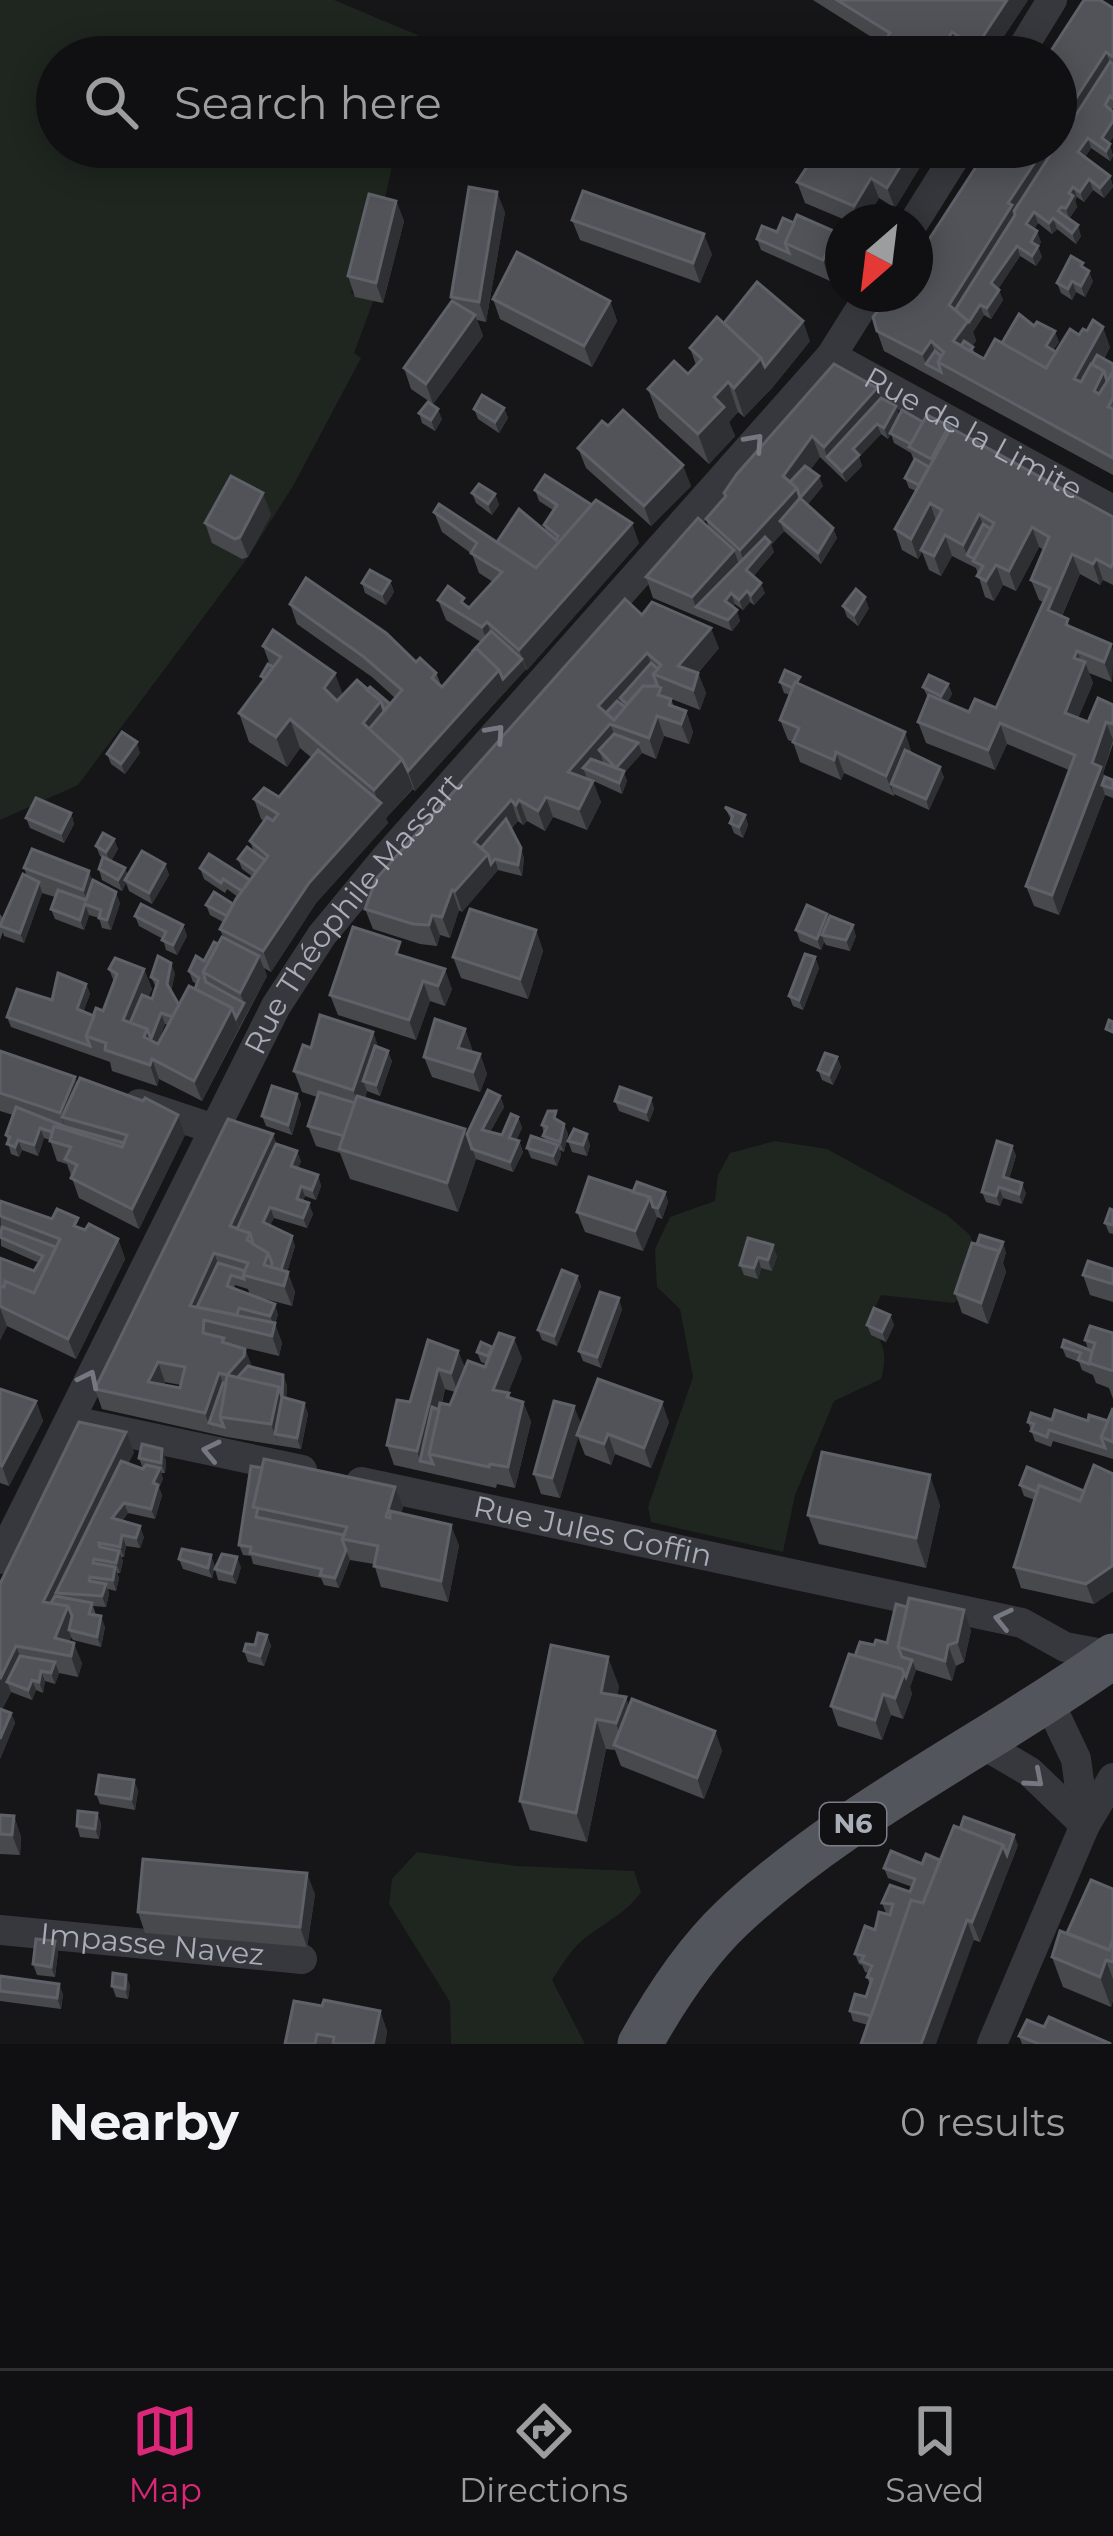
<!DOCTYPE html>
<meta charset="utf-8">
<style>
body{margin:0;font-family:Montserrat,sans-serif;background:#1e1e20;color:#f1f3f6}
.compass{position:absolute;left:825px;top:204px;width:108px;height:108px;border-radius:50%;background:#101012;box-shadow:0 6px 30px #0003;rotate:208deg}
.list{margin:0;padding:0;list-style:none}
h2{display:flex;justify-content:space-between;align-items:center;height:156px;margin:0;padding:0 48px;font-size:51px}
h2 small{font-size:39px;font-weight:400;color:#9c9d9f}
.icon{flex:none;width:66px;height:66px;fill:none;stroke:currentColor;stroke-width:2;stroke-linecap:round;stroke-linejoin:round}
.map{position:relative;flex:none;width:1113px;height:2044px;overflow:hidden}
.search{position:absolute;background:#101012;box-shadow:0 6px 30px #0003;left:36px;right:36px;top:36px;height:132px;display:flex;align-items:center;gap:30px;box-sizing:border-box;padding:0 42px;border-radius:66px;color:#9c9d9f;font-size:45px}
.sheet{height:324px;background:#101012}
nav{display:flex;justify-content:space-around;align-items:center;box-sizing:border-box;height:168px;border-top:3px solid #303032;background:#101012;font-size:33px;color:#9c9d9f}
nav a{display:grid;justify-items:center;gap:6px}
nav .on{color:#db2777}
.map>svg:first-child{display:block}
</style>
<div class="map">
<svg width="1113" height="2044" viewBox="0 0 1113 2044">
<rect width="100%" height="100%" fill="#161618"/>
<g fill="#1e261f">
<path d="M0,0h334l100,42 -6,15h-371v90h339l-15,70 -12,-2 -18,78 23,6 -20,54 7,5 -68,128 -47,74 -168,225 -78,35z"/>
<path d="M775,1141l52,8 120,66 23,20 10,30 -10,25 -16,13 -73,-8 -13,27c16,21 20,32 13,57l-47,22 -39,94 -12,57 -132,-30 -3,-15 45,-130 -13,-68 -23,-22 -2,-38 15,-32 45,-16 3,-26 12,-22z"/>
<path d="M417,1852l99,14 118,5 7,21c-15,21 -32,28 -52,43 -17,12 -26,28 -37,45l33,64h-134l-1,-42 -61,-98 3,-25z"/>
</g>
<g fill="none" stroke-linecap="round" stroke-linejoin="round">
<g stroke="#37383d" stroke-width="30">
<path d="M1017,57l35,-57"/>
<path d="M914,222l47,-75"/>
<path id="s1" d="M831,356l282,154"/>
<path d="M139,1104l75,25"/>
<path d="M91,1425l211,45"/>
<path id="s2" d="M361,1482l661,141 43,24 48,9"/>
<path id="s3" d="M0,1559l276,-553 46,-71 62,-75 447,-504 39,-62"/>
<path d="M1049,1702l27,57 9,66"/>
<path d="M979,1742l51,30 55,53"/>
<path id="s4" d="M0,1930l302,29"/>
<path d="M992,2044l93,-219 28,-47"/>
</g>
<path stroke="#53555c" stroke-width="45" d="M640,2044c25,-45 54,-90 92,-126 113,-106 256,-173 381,-262"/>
</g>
<g fill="#47494d" fill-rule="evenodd">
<path d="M813,0h215l-38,57h-22l-8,-5 -3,5h-69l-4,-12z"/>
<path d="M1113,8v100l-2,3 2,1v25l-4,6 4,13 -3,5 -19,-13 -6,9 25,19 3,11 -9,11 -11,-8 -9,12 -7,-5 -2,3 2,7 -8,12 12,17 -5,8 -19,-15 -5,5 -14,-11 -4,6 7,13 -3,5 4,10 -6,9 -16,-10 -22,33 5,11 -12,19 -7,-4 -11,17 3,9 -4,5 3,8 9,5 18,-16 57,-1 -6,8 3,2 23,-17 31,12 -6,12 9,5v111l-229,-124 -7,-20z"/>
<path d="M455,147h53l-3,13z"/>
<path d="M820,147h112l-37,61 -16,-10 -15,24h-14l-45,-19 -8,-21z"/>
<path d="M396,201l8,20 -21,82 -28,-6 -7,-21z"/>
<path d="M505,212l-19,110 -9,-2 6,16 -50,68 -22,-15 -7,-21 49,-66 -2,-5z"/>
<path d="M572,220l140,34 -12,29 -120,-43z"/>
<path d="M794,223l42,9 7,20 -13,29 -69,-31 -4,-11 20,-7z"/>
<path d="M1093,281l-8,16 -9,-5 -4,8 -11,-7 -4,-10z"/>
<path d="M493,299l117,2 7,20 -25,46 -92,-48z"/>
<path d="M724,323l86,18 -38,47 -28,29 -6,-5 -9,10 6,14 -26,28 -50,-46 -11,-29 40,-15 8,-9 -6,-17z"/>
<path d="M881,398l18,17 50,11 1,4 163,87v68l-10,-5 -3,5 -20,-11 -18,42 9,11 42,23 -1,32 -23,-9 4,10 -15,35 10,4 25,-17v39l-10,29 2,4 8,3v18l-8,-3 -46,120 -25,-9 -8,-20 43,-116 -62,-26 -12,26 -69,-27 -8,-21 10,-24 -5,-11 25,-3 4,10 -5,9 22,9 27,-4 47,-106 -4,-2 -8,-20 13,-30 -5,-3 -23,44 -13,-6 -9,16 -9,-4 -9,-29 -24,-12 -11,20 -12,-6 -7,-18 -4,7 -16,-9 -7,-21 21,-38 -7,-3 -4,-10 9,-17 -3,-8 -17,-10 -3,-9 -3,5 -7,-5 -22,23 3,9 -16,16 -26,-25 -10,13 13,16 -15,18 25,24 4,10 -16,26 -37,-33 -13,14 3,7 -21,24 12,17 -11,12 -4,-3 -7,8 -8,-6 -2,3 7,14 -8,10 -79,-33 -7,-21 63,-49 -3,-9 19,-22 -1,-4 13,-19z"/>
<path d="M504,408l4,10 -9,15 -21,-14 -4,-10z"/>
<path d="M419,413l23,6 -7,12 -13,-8z"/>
<path d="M608,426l83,60 -40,40 -65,-58 -8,-20z"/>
<path d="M535,490l104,53 -112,127 -1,-1 -111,122 -2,-2 -27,29 2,5 -72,80 -45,69 -7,-4 3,8 -65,125 -43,-22 -2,7 -45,-15 -2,-9 -99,-35 -4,-10 79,-33 4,10 -7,18 11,4 9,-5 11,-29 -5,-13h35l8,20 -4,8 4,2 4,-11 -5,-11 24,-4 -4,18 8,14 16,-16 2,-5 -4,-2 -4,-11 15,-10 19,-24 -3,-8 3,-7 -13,-7 -4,-10 27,-1 5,-7 -11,-8 -2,4 -21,-14 -4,-11 50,12 3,-3 -11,-8 -4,-10 16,-7 -4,-11 14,-20 -3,-2 -7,-20 25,-2 33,-39 -12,-10 -13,19 -38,-25 -10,-29 24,-32 -2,-5 9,-11 -7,-19 80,49 24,-5 23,14 5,-6 -23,-21 -75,-53 -7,-20 126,58 20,11 6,14 39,-45 -35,-22 -8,-20 31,8 24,-26 -14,-9 -7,-19 -30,-22 -8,-20 63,30 49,-11 -2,-6 9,-15 -14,-9zM165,1024l3,1 -10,19h-1z"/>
<path d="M472,493l23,1 4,11 -7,10 -16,-12z"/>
<path d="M271,514l-23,43 -6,2 -30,-16 -7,-20z"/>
<path d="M390,581l4,11 -8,13 -21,-12 -3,-10z"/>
<path d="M843,606l26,2 -11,18 -11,-9z"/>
<path d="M642,615l77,33 -21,25 8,20 -6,17 -36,-14 7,3 3,8 12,4 7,21 -4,12 -25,-8 -8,23 -14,-6 -18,20 3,8 -5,13 -35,-16 14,24 -14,28 -34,-13 -8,14 -18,-10 -4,4 -5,-4 -7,8 13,29 -2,18 -24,-6 -36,42 -3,-2 -9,28 -10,-3 -3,11 -17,-2 -47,-15 -8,-20z"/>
<path d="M780,682l23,4 109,67 32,24 -15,33 -35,-16v2l-50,-23 -3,7 -41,-18 -7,-20 -5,-2 -8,-20 10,-25 -6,-2z"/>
<path d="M140,753l-15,21 -14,-10 -4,-10z"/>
<path d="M725,807l20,8 3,10 -5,13 -9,-5 -4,-10 1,-3z"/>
<path d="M71,813l3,11 -10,19 -34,-15 -4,-10z"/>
<path d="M114,839l4,10 -7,12 14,7 3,8 37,-12 4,11 -17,29 -23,-13 -3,-8 -4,8 -20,-11 -3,-11 4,-11 -3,-2 -4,-10z"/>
<path d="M24,868l68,13 28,22 -9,27 -9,-2 -3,-10 -10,-3 -5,15 -29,-11 -4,-10 4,-12 -13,-4 -18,50 -20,-7 -1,-4 -3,8v-26l3,4 24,-42z"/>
<path d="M827,914l2,5 27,17 -6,15 -24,-6 -2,-3 -3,8 -21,-9 -4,-11z"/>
<path d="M135,916l48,9 4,11 -10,19 -11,-5 -3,-11 -24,-13z"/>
<path d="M536,930l7,21 -15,48 -67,-21 -8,-21z"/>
<path d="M405,957l47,32 -7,17 -15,-5 -14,39 -78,-25 -8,-20z"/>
<path d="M815,957l4,11 -16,42 -10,-4 -4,-10z"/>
<path d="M465,1029l7,20v3l8,2 7,20 -7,18 -48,-15 -8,-20z"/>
<path d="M373,1032l5,15 14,14 -12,35 -13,-5 -2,7 102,36 33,-38 4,11 -14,25 12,3 16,-18 4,11 -6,12 3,1 4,11 -10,20 -37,-13 -18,53 -108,-33 -10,-26 -24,-7 -8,-20 9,-29 -15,-5 -8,-21 17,-23z"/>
<path d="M0,1051l75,26 2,7 101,31 7,20 -46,94 -60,-31 -12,-34 -10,-3 -7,-21 -6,-2 -6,18 -16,-6 -3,7 -8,-3 -5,-19 7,-20 -13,-4z"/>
<path d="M837,1057l4,10 -8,18 -11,-5 -4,-10z"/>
<path d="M297,1094l4,10 -9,31 -26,-9 -4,-10z"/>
<path d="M651,1098l3,11 -5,13 -30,-11 -4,-10z"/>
<path d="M560,1121l4,3 4,10 -4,18 -4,-2 1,5 -4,11 -26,-8 -4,-10 18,-7 -3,-16z"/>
<path d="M273,1134l3,10 25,17 -3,7 20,7 3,11 -5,14 -11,-4 -2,5 10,13 -6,14 -33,-10 -4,7 25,21 -8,26 8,20 -3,14 -38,-10 24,18 -3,10 7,19 -3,13 -50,-12 16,5 7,18 31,8 4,11 -1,12 18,5 4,11 -7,35 -74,-12 -125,-28 -7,-20zM235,1285l13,4 2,6 -16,-6zM165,1382l16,3 -1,3 -16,-3z"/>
<path d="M568,1141l22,4 -3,11 -15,-4z"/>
<path d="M1012,1146l4,10 -7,23 17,14 -4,11 -19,-6 -3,8 -14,-4 -4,-10z"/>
<path d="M633,1192h32l3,10 -6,17 -5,-2 -14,34 -58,-19 -8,-20z"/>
<path d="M0,1201l83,29 35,9 7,20 -49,100 -69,-33 -7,14v-82l34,13 5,-8 -38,-17z"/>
<path d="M1113,1210v24l-4,-1 -4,-10z"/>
<path d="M748,1238l29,18 -5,15 -11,-3 -3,11 -14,-4 -4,-10z"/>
<path d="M1006,1252l-3,11 3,9 -18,52 -26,-11 -7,-20z"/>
<path d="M1113,1269v33l-23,-7 -7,-20z"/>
<path d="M577,1276l4,10 -24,60 -15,-6 -4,-10z"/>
<path d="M622,1309l-21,59 -18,-7 -4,-10z"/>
<path d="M890,1315l4,10 -8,17 -15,-7 -4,-10z"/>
<path d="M1113,1333v66l-4,-11 -13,-5 -3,-8 -11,-5 -3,-8 -13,-5 -4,-10 26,2 -3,-9z"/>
<path d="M428,1340l30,11 7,17 20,-1 1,-3 -5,-2 -4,-10 45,6 -14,35 3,5 12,4 8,20 -16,66 -18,-4 -1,4 -102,-23 -7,-20 23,-43zM445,1389l10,3 -5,13 -8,-2z"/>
<path d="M0,1389l36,12 7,20 -34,65 -9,-3z"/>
<path d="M1113,1408v51l-60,-18 -2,6 -16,-6 -7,-19 24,-2 56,1z"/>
<path d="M669,1422l-18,46 -36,-14 -4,11 -26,-10 -7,-18 -18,61 -19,-4 -7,-20 47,-49z"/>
<path d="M134,1452l-6,12 15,5 -4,-11 27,2 -1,13h-4l2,6 -4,9 3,7 -7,24 -27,-6 -6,8 22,16 -4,11 -14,-2 -2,11h-3l2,4 -3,12h-3l2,5 -3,13 -8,-2 1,5 -3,13 -13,-1 3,9 9,12 -4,20 -28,-7 -2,-3 -2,5 13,21 -4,14 -19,-4 -4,11 -10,-3 -2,12 -7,-3 -4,10 -21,-8 -9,17 9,4 4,10 -15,36v-175z"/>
<path d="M251,1466l152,41 -2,7 58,31 -11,57 -67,-15 -7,-23 -24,-4 -11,28 -15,-3 -3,-7 -68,-14 -2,-8 -8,-1 -4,-10z"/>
<path d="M1113,1474v117l-19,13 -73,-16 -7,-21 21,-67 -11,-4 -4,-11 64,6z"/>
<path d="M940,1505l-14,63 -107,-24 -11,-29z"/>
<path d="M179,1559l36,7 -3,12 -29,-9z"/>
<path d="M241,1567l-5,17 -18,-4 -3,-11z"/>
<path d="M971,1630l-7,32 -8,4 -4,15 -36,-11 -6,17 2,7 -9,25 -12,-4 -9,25 -44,-14 -7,-20 24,-50 19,-11z"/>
<path d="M267,1635l4,11 -7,20 -16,-4 -4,-11 11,-6z"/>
<path d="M619,1686l-2,10 13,10 85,25 7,20 -18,48 -83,-33 -6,-16 -9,-1 -19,93 -57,-12 -10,-29z"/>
<path d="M134,1780l4,11 -3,19 -35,-6 -4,-10z"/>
<path d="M97,1813l4,11 -2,15 -19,-2 -3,-11z"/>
<path d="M0,1815l14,1 7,21 -1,18 -20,-1z"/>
<path d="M1018,1845l-38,97 -6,-2 -106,85 -15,-4 -3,-10 16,-14 4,-12 -3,-8 2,-4 -4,-1 -3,-7 -3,-1 -4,-10 35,-39 -4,-2 -4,-10 28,-11 2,-5 -24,-9 -4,-10 38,-4z"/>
<path d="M1113,1889v111l-2,7 -48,-20 -11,-30 15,-24z"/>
<path d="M315,1894l-8,53 -162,-14 -7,-21z"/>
<path d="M55,1941l3,11 -3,25 -18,-2 -4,-11z"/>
<path d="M0,1976l63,18 -2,15 -61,-8z"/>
<path d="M130,1985l-2,14 -12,-2 -4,-11z"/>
<path d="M322,2006l58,5 7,20 -2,13h-100z"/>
<path d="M1044,2027l67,17h-89l-3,-8z"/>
</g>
<g fill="#2f3033">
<path d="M1007,0h21l-38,57h-10l-4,-10z"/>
<path d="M952,32l8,20 -3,5h-19v-2z"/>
<path d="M1106,52l7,18 -154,250 -10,-15 59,-102 37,-56h11v-18z"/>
<path d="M1113,121v16l-7,11 -4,-10z"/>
<path d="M1088,138l3,10 -9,14 -4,-10z"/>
<path d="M1110,144l3,12 -3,5 -4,-10z"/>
<path d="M500,147h8l-3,13z"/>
<path d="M912,147h20l-37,61 -8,-20z"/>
<path d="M1110,176l3,11 -9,11 -4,-10z"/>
<path d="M871,178l8,20 -15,24h-4l-6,-16z"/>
<path d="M1089,179l4,11 -9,12 -4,-10z"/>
<path d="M1073,187l4,10 -2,3 2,7 -8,12 -3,-11 3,-15z"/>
<path d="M497,192l8,20 -19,110 -7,-20z"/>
<path d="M396,201l8,20 -21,82 -7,-20z"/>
<path d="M1034,212l4,11 -8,11 -4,-10z"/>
<path d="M1053,218l4,11 -5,5 -3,-11z"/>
<path d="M1078,225l3,11 -5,8 -4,-11z"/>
<path d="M1037,231l4,11 -3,5 4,10 -6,9 -4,-10 -1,-14z"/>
<path d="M836,232l7,20 -13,29 -7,-21z"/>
<path d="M704,234l8,20 -12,29 -7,-20z"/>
<path d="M1017,246l3,10 -25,38 -4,-11z"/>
<path d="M1089,271l4,10 -8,16 -4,-11z"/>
<path d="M1072,281l4,11 -4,8 -4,-11z"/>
<path d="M999,290l4,10 -12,19 -4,-11z"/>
<path d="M610,301l7,20 -25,46 -8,-21z"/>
<path d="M980,305l4,10 -11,17 3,9 -11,15 -12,-15z"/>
<path d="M475,315l8,21 -50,68 -7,-20z"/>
<path d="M803,321l7,20 -38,47 -28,29 -10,-29 27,-30z"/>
<path d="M1103,327l7,20 -15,28 9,-4 3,10 -6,30 -27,-32z"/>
<path d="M1055,331l4,11 -10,14 -3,-10z"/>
<path d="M931,341l7,20 -12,3 -4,-10z"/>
<path d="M728,382l10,30 -9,10 6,14 -26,28 -11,-30 16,-37z"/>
<path d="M877,388l8,21 -58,48 -3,-10z"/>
<path d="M896,406l4,11 -12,22 -4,-11z"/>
<path d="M504,408l4,10 -9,15 -4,-11z"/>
<path d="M438,409l4,10 -7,12 -4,-11z"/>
<path d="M877,424l4,10 -22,23 3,9 -16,16 -4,-10 11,-23z"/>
<path d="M812,436l8,21 -24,32 23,-13 4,10 -19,23 -24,12 4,10 -13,14 3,7 -24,29 -10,-31 43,-74z"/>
<path d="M683,465l8,21 -40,40 -7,-20z"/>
<path d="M263,493l8,21 -23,43 -8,-20z"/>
<path d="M495,494l4,11 -7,10 -4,-11z"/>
<path d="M930,503l7,21 -19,35 -7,-20z"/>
<path d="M979,514l7,20 -19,21 -4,-10z"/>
<path d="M632,523l7,20 -112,127 -8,-20z"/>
<path d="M1032,527l7,20 -23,44 -7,-20z"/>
<path d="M833,528l4,10 -16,26 -3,-11z"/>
<path d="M945,535l7,21 -11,20 -7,-20z"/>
<path d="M734,550l7,20 -45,37 -4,-10z"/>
<path d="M1072,554l8,20 -25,57 -7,-21z"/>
<path d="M1096,559l7,21 -3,5 -7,-21z"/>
<path d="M996,565l7,20 -9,16 -8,-20z"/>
<path d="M390,581l4,11 -8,13 -4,-11z"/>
<path d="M761,583l4,10 -11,12 -3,-10z"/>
<path d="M747,591l3,11 -7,8 -4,-10z"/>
<path d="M731,593l4,11 -6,7 -4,-10z"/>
<path d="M865,597l4,11 -11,18 -4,-11z"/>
<path d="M737,610l3,11 -8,10 -4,-11z"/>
<path d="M487,622l7,20 -5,6 -7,-21z"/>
<path d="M711,628l8,20 -33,38 -8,-20z"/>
<path d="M1111,644l2,6 -1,32 -8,-20z"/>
<path d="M1077,651l6,16 2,-5 8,21 -21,50 -7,-20z"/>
<path d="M647,653l8,20 -35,25 3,9 -14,16 -11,-17z"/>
<path d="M522,659l4,10 -111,122 -7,-20 91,-101z"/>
<path d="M335,673l11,30 -11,15 -11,-30z"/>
<path d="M698,673l8,20 -6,17 -7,-20z"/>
<path d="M948,684l4,10 -7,13 -4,-11z"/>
<path d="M381,701l15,9 -16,35 -17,-22z"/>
<path d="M686,711l7,21 -4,12 -8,-20z"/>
<path d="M657,716l7,20 -8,23 -7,-21z"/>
<path d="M290,719l10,29 -13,19 -11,-30z"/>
<path d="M1106,722l7,18 -10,33 5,14 -6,-2 3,10 -46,120 -7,-20z"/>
<path d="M1000,723l7,21 -12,26 -7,-20z"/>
<path d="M610,724l8,20 -19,6 4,11 -10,11 -10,-4 4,10 -19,-6z"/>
<path d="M905,732l7,21 -21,31 3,12 -8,-20z"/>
<path d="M137,742l3,11 -15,21 -4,-10z"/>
<path d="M638,743l4,10 -18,20 3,8 -5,13 -6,-26z"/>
<path d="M836,752l8,21 -3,7 -7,-20z"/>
<path d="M402,759l11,29 -27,30 2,5 -72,80 -45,69 -8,-21 46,-68 70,-78 -5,-15z"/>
<path d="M940,767l4,10 -15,33 -3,-11z"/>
<path d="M593,781l8,21 -14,28 -8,-21z"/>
<path d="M546,797l7,20 -8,14 -7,-20z"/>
<path d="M511,800l7,21 -30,33 7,5 3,11 -36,42 -7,-21 19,-49z"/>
<path d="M519,800l8,21 -4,4 -7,-20z"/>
<path d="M71,813l3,11 -10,19 -3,-10z"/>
<path d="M745,815l3,10 -5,13 -4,-11z"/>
<path d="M114,839l4,10 -8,13 -4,-10z"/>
<path d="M521,848l3,10 -2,18 -4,-11z"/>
<path d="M165,864l4,11 -17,29 -3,-11z"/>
<path d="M125,868l3,11 -6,12 -4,-11z"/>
<path d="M89,871l7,20 -7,15 -6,-16z"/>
<path d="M39,882l3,11 -18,50 -4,-10z"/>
<path d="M452,890l7,20 -9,28 -8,-21z"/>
<path d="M116,892l4,11 -9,27 -4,-10z"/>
<path d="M85,904l4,11 -5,15 -4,-10z"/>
<path d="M827,914l4,11 -9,10 2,7 -3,8 -4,-11z"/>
<path d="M432,915l8,20 -3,11 -8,-21z"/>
<path d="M183,925l4,11 -10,19 -4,-10z"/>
<path d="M853,925l3,11 -6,15 -4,-11z"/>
<path d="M536,930l7,21 -15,48 -8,-20z"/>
<path d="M259,956l8,20 -28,52 -3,-10 8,-15 -4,-10z"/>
<path d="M815,957l4,11 -16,42 -4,-10z"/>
<path d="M171,963l4,10 -4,21 -4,-10z"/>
<path d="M144,969l8,20 -19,44 -10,-13z"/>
<path d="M445,969l7,20 -7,17 -7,-20z"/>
<path d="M423,981l7,20 -14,39 -7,-20z"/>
<path d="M86,984l4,10 -9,25 -4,-10z"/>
<path d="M232,1008l7,20 -37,73 -8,-20z"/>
<path d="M161,1013l4,11 -14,34 -7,-21 3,-8z"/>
<path d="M465,1029l7,20 -6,19 -8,-20z"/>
<path d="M373,1032l7,20 -17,29 4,10 -5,17h-2l-7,-18z"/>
<path d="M388,1051l4,10 -12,35 -4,-11z"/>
<path d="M480,1054l7,20 -7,18 -7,-20z"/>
<path d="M837,1057l4,10 -8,18 -4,-10z"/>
<path d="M152,1059l7,20 -2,7 -7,-21z"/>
<path d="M75,1077l7,20 -20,20 5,16 -7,-20z"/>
<path d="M297,1094l4,10 -9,31 -4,-10z"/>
<path d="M500,1096l4,11 -19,33 -3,-10z"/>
<path d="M651,1098l3,11 -5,13 -3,-10z"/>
<path d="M178,1115l7,20 -46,94 -7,-20z"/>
<path d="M518,1117l4,11 -9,20 -4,-10z"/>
<path d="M564,1124l4,10 -4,18 -4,-10z"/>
<path d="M40,1128l4,10 -6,18 -4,-11z"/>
<path d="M465,1129l11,30 -18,53 -11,-29z"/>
<path d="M273,1134l7,20 -39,85 -11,-13z"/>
<path d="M587,1134l3,11 -3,11 -4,-11z"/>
<path d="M18,1140l4,10 -3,7 -4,-10z"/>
<path d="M519,1141l4,11 -10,20 -3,-10z"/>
<path d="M558,1145l3,10 -4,11 -4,-10z"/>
<path d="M1012,1146l4,10 -10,31 -3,-10z"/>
<path d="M297,1151l4,10 -6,15 -4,-10z"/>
<path d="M318,1175l3,11 -5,14 -4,-10z"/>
<path d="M1022,1183l4,10 -4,11 -3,-10z"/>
<path d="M301,1186l4,10 -5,13 -3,-10z"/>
<path d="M999,1187l4,11 -3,8 -4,-10z"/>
<path d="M665,1192l3,10 -6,17 -4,-11z"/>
<path d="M650,1197l7,21 -14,33 -8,-20z"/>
<path d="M309,1203l4,11 -6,14 -4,-10z"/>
<path d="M270,1207l4,11 -7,14 -4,-10z"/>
<path d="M292,1236l3,10 -12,39 -5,-7z"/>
<path d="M118,1239l7,20 -49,100 -8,-20z"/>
<path d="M1003,1242l3,10 -3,11 3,9 -18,52 -7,-21z"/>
<path d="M773,1245l4,11 -5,15 -4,-11z"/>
<path d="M214,1253l8,20 -28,43 -4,-10z"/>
<path d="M758,1257l3,11 -3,11 -4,-11z"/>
<path d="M288,1272l7,20 -3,14 -8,-20z"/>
<path d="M577,1276l4,10 -24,60 -3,-10z"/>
<path d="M619,1298l3,11 -21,59 -4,-11z"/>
<path d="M275,1304l3,10 -3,10 7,19 -3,13 -7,-20 2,-10 -4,-10z"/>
<path d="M0,1308l7,18 -7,14z"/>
<path d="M890,1315l4,10 -8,17 -4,-10z"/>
<path d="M514,1338l8,20 -21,52 -8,-20z"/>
<path d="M245,1349l8,21 -11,18 -15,-13z"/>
<path d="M458,1351l8,20 -8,22 -7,-20z"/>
<path d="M158,1362l7,20 -10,21 -7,-21z"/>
<path d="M438,1369l7,20 -19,73 -6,-1 -3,-10z"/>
<path d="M219,1373l8,20 -18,30 3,10 -7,-20z"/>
<path d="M283,1375l4,11 -1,21 -11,27 3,10 -7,-20 8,-37z"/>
<path d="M36,1401l7,20 -34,65 -7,-20z"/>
<path d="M523,1402l8,20 -16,66 -7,-21z"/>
<path d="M662,1402l7,20 -18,46 -7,-20z"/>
<path d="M304,1403l4,11 -7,35 -4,-11z"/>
<path d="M574,1406l8,20 -22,72 -8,-20z"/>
<path d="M126,1432l8,20 -69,141h-9l4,10 -17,-1z"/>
<path d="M608,1434l7,20 -4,11 -7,-21z"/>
<path d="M162,1449l4,11 -1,13 -4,-10z"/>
<path d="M160,1468l3,11 -4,9 3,7 -7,24 -4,-10 2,-26z"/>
<path d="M930,1475l10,30 -14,63 -10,-30z"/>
<path d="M395,1487l8,20 -9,31 -8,-21z"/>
<path d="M124,1503l4,10 -12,16 -4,-11z"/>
<path d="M451,1525l8,20 -11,57 -7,-21z"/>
<path d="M140,1526l4,11 -4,11 -4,-10z"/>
<path d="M122,1535l4,11 -2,11 -4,-10z"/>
<path d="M346,1550l4,10 -11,28 -4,-10z"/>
<path d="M119,1551l4,10 -3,12 -4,-10z"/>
<path d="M211,1555l4,11 -3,12 -4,-10z"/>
<path d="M237,1557l4,10 -5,17 -4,-10z"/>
<path d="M1113,1564v27l-19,13 -8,-20z"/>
<path d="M115,1567l4,11 -3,13 -3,-11z"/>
<path d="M106,1584l3,10 -3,13 -4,-11z"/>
<path d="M68,1606l8,20 -7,4 2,7 -8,18 -8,-17z"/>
<path d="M964,1610l7,20 -7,32 -7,-20z"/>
<path d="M101,1616l4,11 -4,20 -4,-10z"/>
<path d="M267,1635l4,11 -7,20 -4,-10z"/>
<path d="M74,1643l8,20 -4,14 -7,-21z"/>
<path d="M948,1645l8,21 -4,15 -7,-20z"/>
<path d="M16,1646l8,20 -17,16 4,10 -11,22v-35z"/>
<path d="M608,1657l11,29 -8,36 -10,-29z"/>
<path d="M912,1660l4,10 -6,17 2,7 -9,25 -8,-21z"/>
<path d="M55,1662l4,11 -4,11 -4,-11z"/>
<path d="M41,1671l4,10 -2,12 -4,-11z"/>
<path d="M32,1680l4,10 -4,10 -4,-10z"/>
<path d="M883,1694l8,21 -9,25 -7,-20z"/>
<path d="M626,1697l11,30 -11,26 -10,-30z"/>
<path d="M11,1713l4,10 -15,36v-20z"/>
<path d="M596,1719l10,30 -19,93 -11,-29z"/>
<path d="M715,1731l7,20 -18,48 -7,-21z"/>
<path d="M134,1780l4,11 -3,19 -4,-11z"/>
<path d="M97,1813l4,11 -2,15 -4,-10z"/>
<path d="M14,1816l7,21 -1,18 -8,-20z"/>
<path d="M1014,1835l4,10 -38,97 -8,-20 31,-77z"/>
<path d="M307,1873l8,21 -8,53 -7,-20z"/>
<path d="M967,1920l7,20 -38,104h-15z"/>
<path d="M55,1941l3,11 -3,25 -4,-10z"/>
<path d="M1106,1960l7,19v21l-2,7 -11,-30z"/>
<path d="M126,1975l4,10 -2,14 -3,-10z"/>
<path d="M59,1984l4,10 -2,15 -4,-11z"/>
<path d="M380,2011l7,20 -2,13h-12z"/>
</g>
<g fill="#525359" stroke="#5f6168" stroke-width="3" fill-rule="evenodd">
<path d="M837,0h170l-31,47 -24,-15 -14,23 3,2h-48l3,-6 -13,-8 7,-10z"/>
<path d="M1084,0h16l13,8v49l-7,-5 -50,77v-72h-9z"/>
<path d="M1110,62l3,2v35l-3,-3 -5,9 8,7v9l-11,17 8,6 -4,7 -18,-13 -10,14 32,24 -10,12 -11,-9 -9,13 -7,-5 -4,6 4,3 -7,12 -5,-1 -3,4 20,14 -6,8 -19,-15 -4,5 -15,-11 -8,12 11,7 -6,11 7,4 -6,10 -15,-10 -26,37 8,7 -12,18 -7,-3 -11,17 -14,-12 60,-95 -1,-4z"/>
<path d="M820,147h92l-25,41 -16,-10 -17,28 -57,-24z"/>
<path d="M989,147h56l-37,56 4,2 -63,100 19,16 -15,20 31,18 11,-20 51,29 24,-39 9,6 4,-6 4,2 6,-11 10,7 -29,52 7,3 10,-18 13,7 -10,20 5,3 14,-22v26l-5,9 5,2v49l-175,-96 6,-10 -13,-11 -9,13 -45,-23 -4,-14 18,-23h24v-33z"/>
<path d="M469,187l28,5 -18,110 -28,-5z"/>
<path d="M583,191l121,43 -11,29 -121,-43z"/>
<path d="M369,194l27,7 -20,82 -28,-7z"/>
<path d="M797,215l39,17 -13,28 -38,-17z"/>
<path d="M783,218l11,5 -9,20 4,10 -32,-14 5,-13 15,6z"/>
<path d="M517,252l93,49 -26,45 -91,-47z"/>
<path d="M1071,256l12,7 -2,3 8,5 -8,15 -9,-5 -4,8 -11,-6z"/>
<path d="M757,282l46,39 -38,46 -4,-9 -37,-35z"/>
<path d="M452,301l23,14 -49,69 -22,-16z"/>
<path d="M1019,314l15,12 3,-4 18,9 -9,15 10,6 -10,16 -44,-25z"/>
<path d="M717,317l44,41 -27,30 -6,-6 -14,15 10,10 -26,27 -50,-45 26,-28 14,13 14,-15 -12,-11z"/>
<path d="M964,341l9,6 -3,4 -9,-5z"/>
<path d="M935,351l6,5 -3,6 3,10 -15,-8z"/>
<path d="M1097,355l16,9v8l-6,9 -3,-10 -12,-7z"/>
<path d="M834,364l43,24 -53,59 -12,-11 -29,40 14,12 -57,62 -34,-31 20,-23 -2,-3 13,-19z"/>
<path d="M482,395l22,13 -9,14 -21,-13z"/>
<path d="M881,398l15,8 -12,22 -7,-4 -24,25 6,6 -17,17 -15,-15z"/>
<path d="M428,402l10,7 -7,11 -12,-7z"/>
<path d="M623,410l60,55 -39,41 -66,-58 24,-27 6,5z"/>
<path d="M902,410l21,12 -12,22 -21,-11z"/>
<path d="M927,415l22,11 -18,33 -22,-12z"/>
<path d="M951,428l162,89v46l-2,4 -15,-8 -3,5 -21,-10 -24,56 20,9 -2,6 45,19 -7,18 -27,-11 -3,7 11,4 -20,51 23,9 10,-24 15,7v19l-7,-2 -14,41 9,4 -49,128 -26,-9 49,-131 -75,-32 -12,27 -70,-28 11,-27 40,17 6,-13 21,9 54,-120 -19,-8 18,-43 -17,-10 -23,44 -13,-6 -10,16 -9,-5 6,-10 -10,-5 21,-38 -15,-9 -16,31 -18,-10 -11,21 -13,-6 21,-40 -12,-7 -19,36 -16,-10z"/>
<path d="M915,459l14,8 -10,18 -14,-7z"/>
<path d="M805,466l14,10 -19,22 -3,-10 -7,-6z"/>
<path d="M545,475l47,30 -56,63 -39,-26 22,-33 37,31 2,-4 -14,-11 13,-20 -22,-15z"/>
<path d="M231,476l32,17 -23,44 -5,2 -30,-16z"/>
<path d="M479,484l16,10 -7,10 -16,-11z"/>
<path d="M800,498l33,30 -15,25 -38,-32z"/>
<path d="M596,500l36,23 -113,127 -32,-28 -5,5 -44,-27 10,-14 16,12 -3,4 8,6 33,-36 -31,-19 6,-10 -43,-31 5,-8 97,64z"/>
<path d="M698,518l36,32 -42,47 -46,-20z"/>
<path d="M983,524l8,5 -17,30 -7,-4z"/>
<path d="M765,537l5,5 -24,28 15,13 -10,12 -4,-4 -8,9 -8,-7 -6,8 12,9 -9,10 -32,-13z"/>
<path d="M370,570l20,11 -8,13 -20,-11z"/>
<path d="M306,578l80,55 30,29 4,-4 16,15 -4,5 10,9 34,-39 23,22 -91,101 -6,-12 -33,-30 33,-39 -38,-33 -74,-53z"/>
<path d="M856,589l9,8 -11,18 -11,-9z"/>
<path d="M625,599l17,16 10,-13 59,26 -33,38 20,7 -5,17 -40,-16 8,-9 -14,-12 -49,53 16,14 29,-34h14l4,2 -3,7 13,4 -2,6 17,6 -5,13 -24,-8 -8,22 -39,-14 -42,48 25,9 -14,28 -33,-12 -8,14 -19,-11 -3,5 -5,-5 -37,42 14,12 -33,37 -3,-1 -10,27 -10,-2 -3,10 -16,-1 -48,-15 11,-30z"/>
<path d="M273,630l62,43 -11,15 13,13 20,-21 24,21 -18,22 39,36 -28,31 -84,-71 -14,18 -37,-24 42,-56 -18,-11z"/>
<path d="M491,631l31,28 -19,20 -4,-9 -23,-22 -4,4z"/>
<path d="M651,663l7,6 -5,5 4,10 -2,2h-12l-16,18 -7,-6z"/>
<path d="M268,664l5,3 -8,11 -4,-2z"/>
<path d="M785,670l15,7 -7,11 -13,-6z"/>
<path d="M929,675l19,9 -7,12 -18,-9z"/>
<path d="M795,682l110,50 -19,44 -50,-24 -2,8 -41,-18 6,-14 -19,-8z"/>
<path d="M370,687l20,17 -6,7 -3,-10 -14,-11z"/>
<path d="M617,701l8,6 -11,13 -8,-7z"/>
<path d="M122,732l15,10 -16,22 -14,-10z"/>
<path d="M614,734l24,9 -22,25 8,3 -5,12 -36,-15 8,-9 25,9 -17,-18z"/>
<path d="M318,750l63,53 -72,80 -46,68 -43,-22 16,-30 32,-43 -18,-15 17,-24 6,4 5,-7 -24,-15 10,-11 15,9z"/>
<path d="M905,750l35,17 -14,32 -35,-15z"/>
<path d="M1105,777l8,3v9l-11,-4z"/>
<path d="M36,798l35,15 -10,20 -35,-15z"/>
<path d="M725,807l20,8 -6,12 -9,-4 3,-7z"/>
<path d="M506,819l15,29 -3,17 -23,-6 -4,5 -3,-10 -7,-6z"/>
<path d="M103,833l11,6 -8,13 -10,-6z"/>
<path d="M247,847l18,13 -9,12 -18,-13z"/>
<path d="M32,849l57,22 -6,19 -59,-22z"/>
<path d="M142,851l23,13 -16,29 -24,-13z"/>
<path d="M209,854l41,26 -8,11 -19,-12 -2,4 -21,-15z"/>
<path d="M103,857l22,11 -7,12 -19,-11z"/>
<path d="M23,874l16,8 -19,51 -20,-7z"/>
<path d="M93,880l23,12 -9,28 -8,-2 2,-8 -16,-6 -5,16 -29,-11 7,-19 28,10z"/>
<path d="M214,892l19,12 -6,12 -21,-11z"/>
<path d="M141,904l42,21 -10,20 -11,-5 4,-8 -31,-16z"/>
<path d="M807,905l20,9 -10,25 -21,-9z"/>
<path d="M470,909l66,21 -16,49 -67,-22z"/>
<path d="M830,916l23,9 -7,15 -24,-5z"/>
<path d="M353,927l47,15 -4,12 49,15 -7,17 -15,-5 -14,39 -79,-25z"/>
<path d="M222,937l37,19 -19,37 -37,-21z"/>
<path d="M214,942l4,2 -15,28 3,10 38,21 -8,15 -4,-10 -37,-19 4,-11 -10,-7 7,-15 8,5z"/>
<path d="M805,954l10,3 -16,43 -10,-4z"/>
<path d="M158,956l13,7 -4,21 12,21 -6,12 -12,-4 -10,26 -4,-10 -17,-6 12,-28 10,4 6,-18 -7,-4z"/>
<path d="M115,958l29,11 -21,51 24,9 -3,8 14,7 31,-58 43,22 -38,73 -42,-22 -2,6 -45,-15 1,-7 -20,-7 10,-28 7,3 14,-37 -8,-5z"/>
<path d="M58,973l28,11 -9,25 17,7 -8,20 4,10 -83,-29 10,-28 35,11z"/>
<path d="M320,1015l53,17 -20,58 -59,-19 9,-26 8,3z"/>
<path d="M435,1019l30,10 -7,19 22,6 -7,18 -49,-15z"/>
<path d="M1109,1020l4,2v10l-7,-3z"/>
<path d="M375,1046l13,5 -12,34 -13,-4z"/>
<path d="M0,1051l75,26 -15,36 -60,-20z"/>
<path d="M825,1053l12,4 -8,18 -11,-5z"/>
<path d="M80,1078l63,23 2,-3 33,17 -46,94 -61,-31 6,-13 -12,-6 6,-12 -21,-6 4,-15 68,21 5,-12 -65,-18z"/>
<path d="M272,1086l25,8 -9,31 -26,-9z"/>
<path d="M620,1087l31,11 -5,14 -31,-11z"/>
<path d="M488,1090l12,6 -18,34 20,5 9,-21 7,3 -9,21 10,3 -9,21 -38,-13 -5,-15z"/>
<path d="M319,1092l36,11 -11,33 -36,-10z"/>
<path d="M357,1096l108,33 -18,54 -108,-34z"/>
<path d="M16,1107l50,20 58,16 -2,4 -68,-21 -2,6 -12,-4 -6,17 -16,-5 -3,7 -8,-3 3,-7 -4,-2z"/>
<path d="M548,1111h8l-2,7 10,6 -4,18 -17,-6 4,-9 -5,-2z"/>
<path d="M228,1119l45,15 -43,92 20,7 -3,7 21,13 -4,12 24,7 -4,14 -41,-11 5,-12 -34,-10 -24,53 85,17 -3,13 -68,-16 -1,13 21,5 -2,4 23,7 -1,7 -17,19 -8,-2 -14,40 -110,-24zM158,1362l27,5 -5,21 -32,-6z"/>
<path d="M574,1129l13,5 -4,11 -15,-4z"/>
<path d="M531,1136l27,9 -5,11 -26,-8z"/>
<path d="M997,1141l15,5 -9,31 19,6 -3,11 -20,-7 -3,9 -14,-4z"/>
<path d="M276,1144l21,7 -6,15 27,9 -6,15 -11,-4 -4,13 12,4 -6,15 -33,-11 -7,15 29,14 -11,34 -10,-3 1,-4 -4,-10 -15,-9 -3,-11 -13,-4z"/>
<path d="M589,1177l61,20 -15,34 -58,-19z"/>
<path d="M637,1182l28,10 -7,16 -5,-1 -3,-10 -17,-5z"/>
<path d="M0,1201l52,18 5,-10 21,9 -4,8 11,4 4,-6 29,15 -50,100 -68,-33v-20l4,1 1,-6 29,12 26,-54 -60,-23z"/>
<path d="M1110,1209l3,1v15l-8,-2z"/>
<path d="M2,1227l54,20 -22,46 -29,-12 -1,6 -4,-1v-28l34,13 9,-15 -43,-19z"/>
<path d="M980,1235l23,7 -4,10 -22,-8z"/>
<path d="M748,1238l25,7 -5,15 -10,-3 -4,11 -14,-3z"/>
<path d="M972,1243l27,8 -18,52 -26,-10z"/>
<path d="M1088,1261l25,8v15l-30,-9z"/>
<path d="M218,1263l27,8 -2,4 1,4 -13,-4 -4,11 48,18 -5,12 -31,-8 -2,7 -40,-8z"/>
<path d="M562,1270l15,6 -23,60 -16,-6z"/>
<path d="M600,1292l19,6 -22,59 -18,-6z"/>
<path d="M874,1308l16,7 -8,17 -15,-7z"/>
<path d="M1090,1326l23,7v38l-24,-8 6,-20 -10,-3z"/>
<path d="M499,1333l15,5 -21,52 16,3 -2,4 16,5 -15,65 -18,-3 -1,3 -60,-13 11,-51 10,2 18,-44 17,6z"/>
<path d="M428,1340l30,11 -7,22 -13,-4 -21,82 -30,-6 10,-45 13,2z"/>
<path d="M1064,1340l28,11 -3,13 -11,-4 3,-7 -19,-6z"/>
<path d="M481,1342l11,5 -4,9 -11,-4z"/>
<path d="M248,1366l35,9 -1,22 -3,-10 -42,-9z"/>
<path d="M227,1375l52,12 -8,37 -51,-7z"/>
<path d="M598,1379l64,23 -18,46 -36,-14 -4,10 -27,-9z"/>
<path d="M223,1383l3,1 -6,33 4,10 -15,-4z"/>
<path d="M0,1389l36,12 -34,65 -2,-1z"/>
<path d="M282,1397l22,6 -7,35 -22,-4z"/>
<path d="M554,1401l20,5 -22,72 -18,-4z"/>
<path d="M432,1407l7,3 -10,44 4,10 -13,-3z"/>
<path d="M1113,1408v34l-12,-5z"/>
<path d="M1055,1410l33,11 1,-6 19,6 -7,16 4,11 -56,-18 -2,7 -16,-6 3,-7 -6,-2 3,-9 21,7z"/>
<path d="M79,1422l47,10 -83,170 25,4 -13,32 19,5 -3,13 -55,-10 -16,33v-95z"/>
<path d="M142,1444l20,5 -1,14 -22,-5z"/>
<path d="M822,1452l108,23 -14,63 -108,-23z"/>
<path d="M264,1459l131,28 -9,30 4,1v-7l61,14 -10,56 -67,-15 4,-20 -36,-7 5,-12 -94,-20z"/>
<path d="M121,1461l22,8 3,-4 14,3 -7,15 5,2 -7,24 -27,-6 -12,15 28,8 -4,12 -14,-3 -2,12 -21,-4 1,4 19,4 -3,12 -22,-4 -1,4 22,4 -2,13 -23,-3 -1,4 17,3 -4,12 -46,-3z"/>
<path d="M1094,1465l19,9 -1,92 -26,18 -72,-17 25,-82 41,16z"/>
<path d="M251,1466l11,2 -9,39 5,1 -2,9 88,18 -2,4 4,11 -11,28 -15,-3 2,-6 -72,-16 1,-6 -12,-2z"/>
<path d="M1027,1467l57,24 -4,10 -41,-16 -2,7 -17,-7z"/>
<path d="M182,1549l29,6 -3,13 -29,-9z"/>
<path d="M222,1554l15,3 -5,17 -17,-5z"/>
<path d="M55,1596l37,7 -3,11 12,2 -4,21 -28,-7 3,-14 -4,-10 -17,-3z"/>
<path d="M909,1598l55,12 -7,32 -9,3 -3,16 -47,-14z"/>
<path d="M896,1604l11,3 -9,40 4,10 10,3 -6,17 -4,-8 -47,-13 5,-14 14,3 2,-5 11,3z"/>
<path d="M258,1633l9,2 -7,21 -16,-5 2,-7 9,1z"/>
<path d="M551,1645l57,12 -7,36 25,4 -10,26 -20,-4 -20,94 -56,-12z"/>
<path d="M849,1654l53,15 2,5 -9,24 -12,-4 -8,26 -44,-14z"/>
<path d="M20,1656l35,6 -4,11 -10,-2 -2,11 -7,-2 -4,10 -21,-8z"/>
<path d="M632,1699l83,32 -18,47 -83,-33z"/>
<path d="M0,1709l11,4 -11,26z"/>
<path d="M99,1775l35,5 -3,19 -35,-5z"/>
<path d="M78,1811l19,2 -2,16 -18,-3z"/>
<path d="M0,1815l14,1 -2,19 -12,-1z"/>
<path d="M964,1817l50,18 -7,20 -4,-10 -43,-16z"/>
<path d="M954,1826l49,19 -31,77 -5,-2 -46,124h-60l50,-144 12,3z"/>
<path d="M891,1851l31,13 4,-10 14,6 -17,43 -12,-3 -40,116 -21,-5 5,-17 11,3 6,-18 -5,-2 5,-11 -11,-5 3,-5 -9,-2 10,-28 10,4 4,-18 11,3 3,-11 -11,-1 8,-18 20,7 5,-13 -31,-11z"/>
<path d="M143,1859l164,14 -7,54 -162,-15z"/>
<path d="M1091,1880l22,9v51l-4,10 -42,-17z"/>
<path d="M1060,1931l49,19 4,-10v22l-7,-2 -6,17 -48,-20z"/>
<path d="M36,1939l19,2 -4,26 -18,-3z"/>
<path d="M113,1973l13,2 -1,14 -13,-3z"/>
<path d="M0,1976l59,8 -2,14 -57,-7z"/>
<path d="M324,2000l56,11 -7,33h-40l1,-7 -17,-3 -2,10h-30l9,-43 28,5z"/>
<path d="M1049,2017l62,27h-72l-20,-8 8,-16 17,7z"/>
</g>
<defs><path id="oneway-chevron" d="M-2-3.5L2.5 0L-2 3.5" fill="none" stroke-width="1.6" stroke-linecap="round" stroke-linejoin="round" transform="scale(3)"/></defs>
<g stroke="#757881">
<use href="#oneway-chevron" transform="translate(755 442) rotate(-48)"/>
<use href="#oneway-chevron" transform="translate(496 733) rotate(-48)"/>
<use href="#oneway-chevron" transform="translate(89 1379) rotate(-64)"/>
<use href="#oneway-chevron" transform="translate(211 1451) rotate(-168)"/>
<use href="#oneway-chevron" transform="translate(1003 1619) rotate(-167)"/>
<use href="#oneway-chevron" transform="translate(1035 1779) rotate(41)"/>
</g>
<g text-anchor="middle" stroke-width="10" stroke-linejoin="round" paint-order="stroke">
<rect fill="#111113" stroke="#7b7e86" stroke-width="3" x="820" y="1803" width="66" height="42" rx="9"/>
<g font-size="27" font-weight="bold" fill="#a8adb8">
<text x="853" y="1833">N6</text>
</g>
<g font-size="30" fill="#a8adb8" stroke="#111113">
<text dy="10" stroke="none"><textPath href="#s1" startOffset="162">Rue de la Limite</textPath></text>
<text dy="10" stroke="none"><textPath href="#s3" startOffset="738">Rue Théophile Massart</textPath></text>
<text dy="10" stroke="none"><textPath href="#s2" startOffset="237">Rue Jules Goffin</textPath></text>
<text dy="10" stroke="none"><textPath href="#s4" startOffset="153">Impasse Navez</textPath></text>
</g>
</g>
</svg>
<svg class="compass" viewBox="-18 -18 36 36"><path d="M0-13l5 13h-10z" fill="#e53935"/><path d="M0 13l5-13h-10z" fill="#9c9d9f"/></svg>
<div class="search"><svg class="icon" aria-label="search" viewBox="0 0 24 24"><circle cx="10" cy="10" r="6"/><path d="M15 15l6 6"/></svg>Search here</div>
</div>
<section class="sheet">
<h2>Nearby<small>0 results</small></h2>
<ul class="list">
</ul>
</section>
<nav>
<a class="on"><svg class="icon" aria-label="map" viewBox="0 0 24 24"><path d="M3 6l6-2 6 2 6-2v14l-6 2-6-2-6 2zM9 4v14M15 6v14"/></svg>Map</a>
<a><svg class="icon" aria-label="directions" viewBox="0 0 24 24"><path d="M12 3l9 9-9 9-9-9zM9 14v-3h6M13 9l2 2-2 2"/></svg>Directions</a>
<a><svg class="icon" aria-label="saved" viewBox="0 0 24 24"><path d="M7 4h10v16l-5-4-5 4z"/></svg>Saved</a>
</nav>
